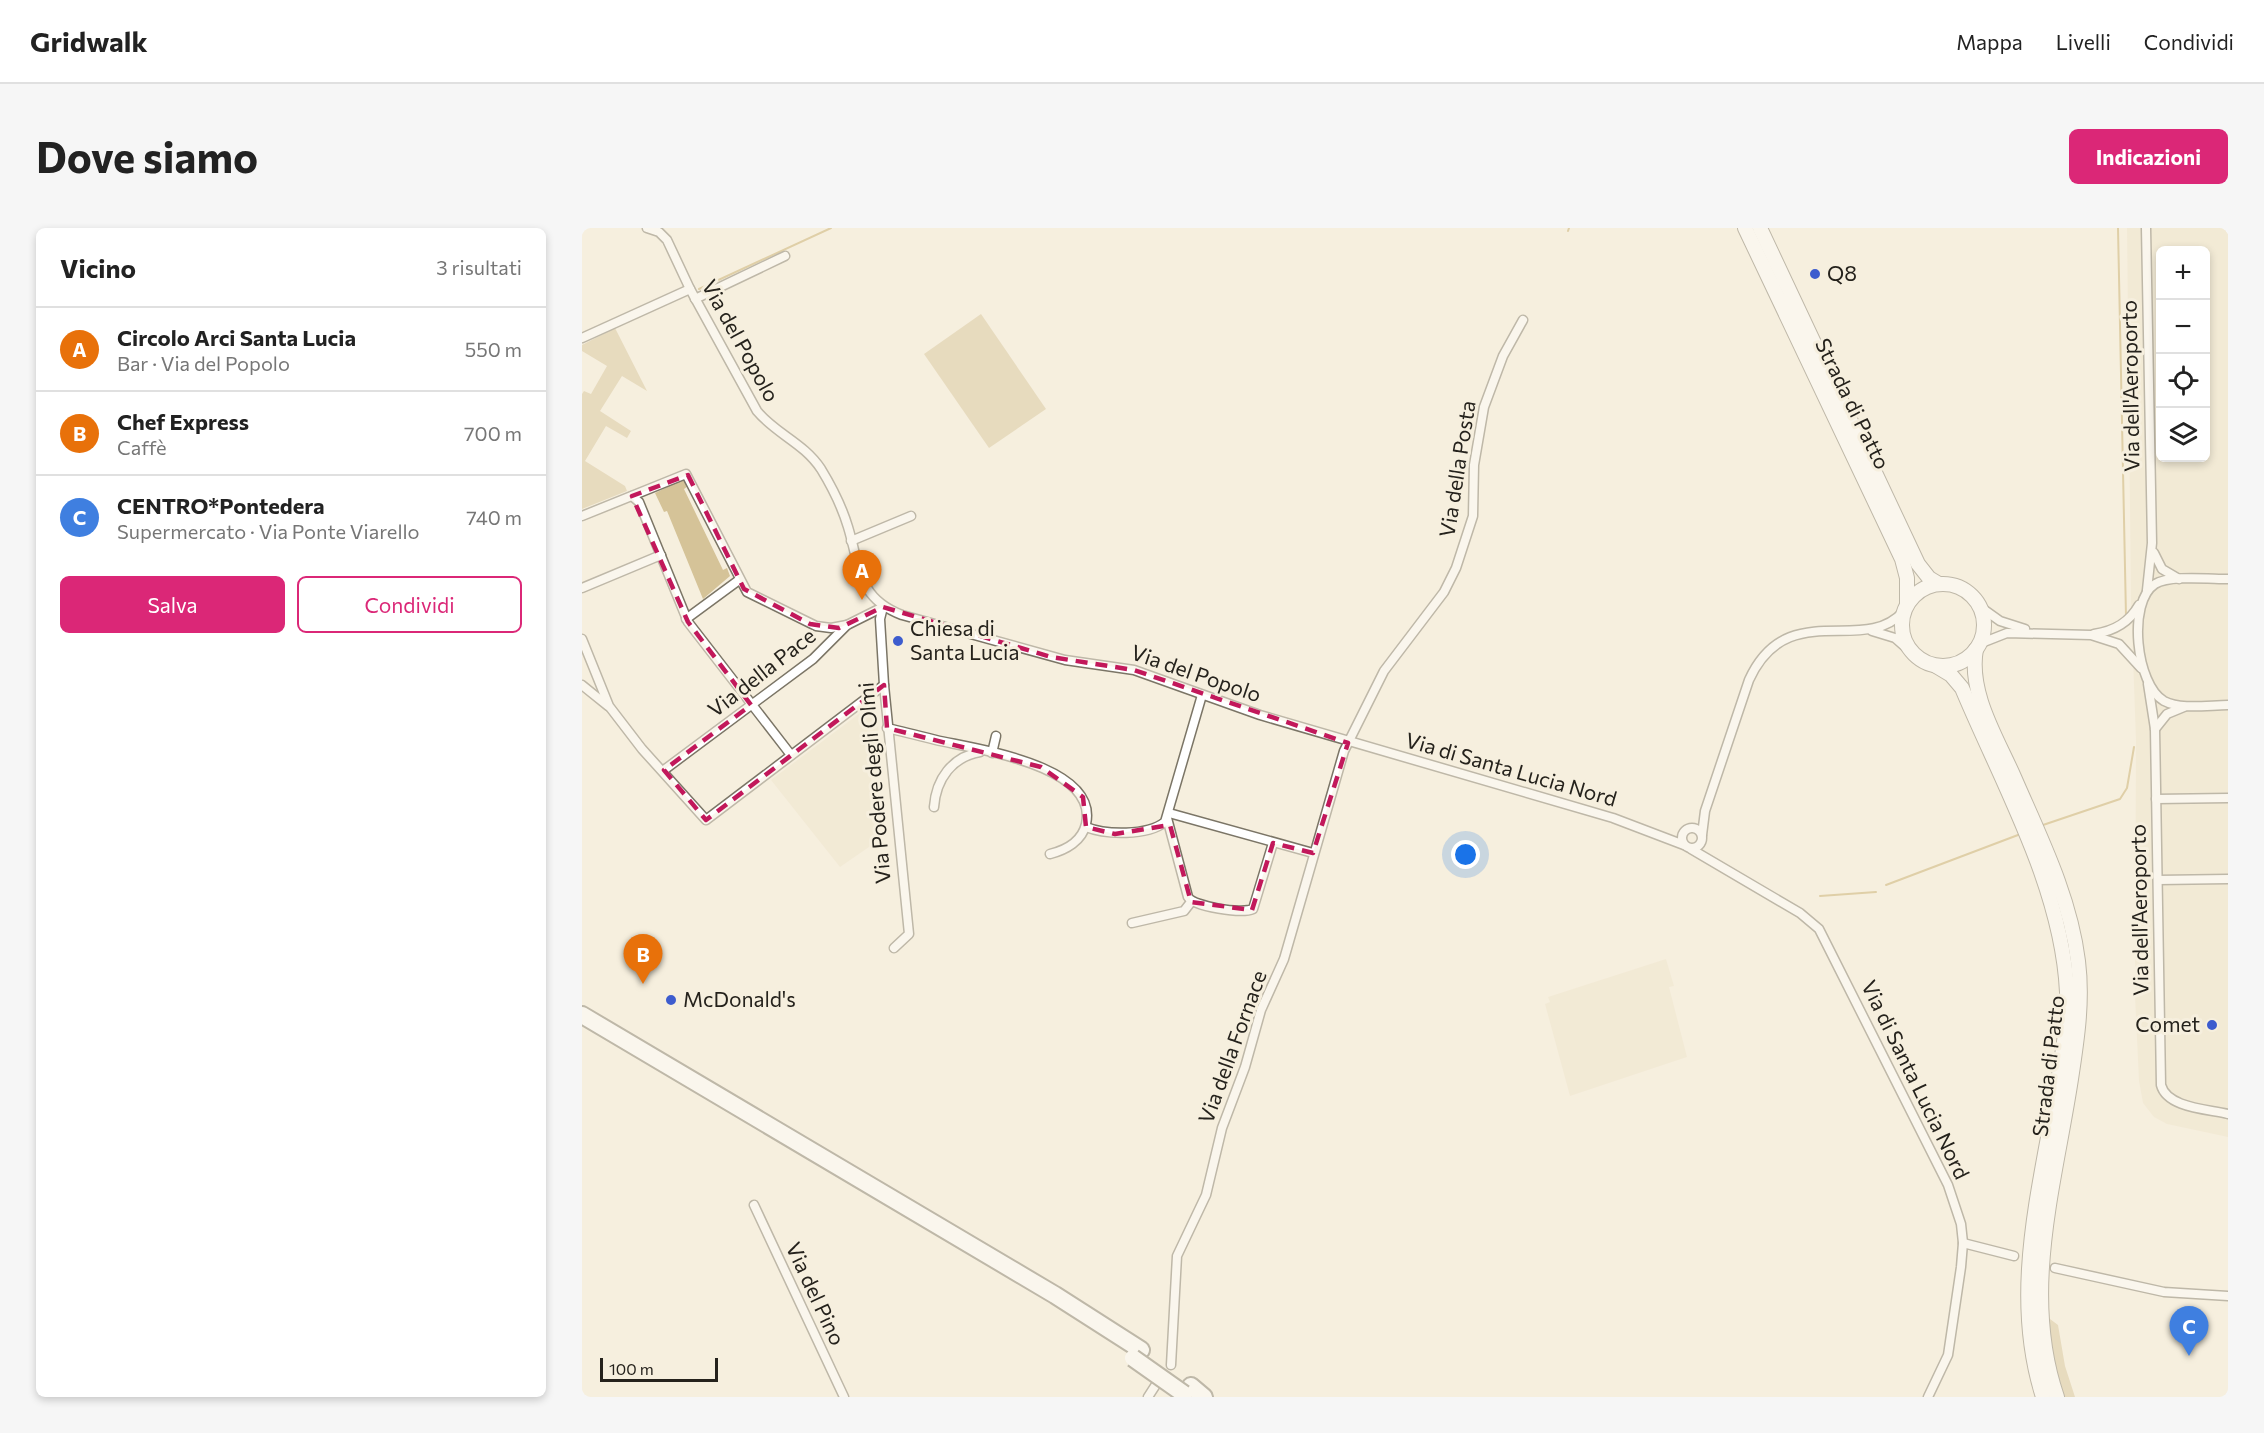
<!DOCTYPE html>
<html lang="it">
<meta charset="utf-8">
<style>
body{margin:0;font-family:Commissioner,sans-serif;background:#f6f6f6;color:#222}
.controls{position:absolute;right:18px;top:18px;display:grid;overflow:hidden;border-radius:9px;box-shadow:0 3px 9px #0003}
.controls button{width:54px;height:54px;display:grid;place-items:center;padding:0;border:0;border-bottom:2px solid #e0e0e0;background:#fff;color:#222;font:30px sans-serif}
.scale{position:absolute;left:18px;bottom:15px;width:118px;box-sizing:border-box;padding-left:6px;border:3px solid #25221c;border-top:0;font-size:16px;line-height:21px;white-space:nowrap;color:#25221c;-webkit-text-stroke:4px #f6efde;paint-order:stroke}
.you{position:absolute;left:884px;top:627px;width:21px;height:21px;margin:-15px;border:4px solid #fff;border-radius:50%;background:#1a73e8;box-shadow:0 0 0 9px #1a73e833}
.badge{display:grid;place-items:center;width:39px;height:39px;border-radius:50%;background:#db2777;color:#fff;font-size:20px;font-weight:700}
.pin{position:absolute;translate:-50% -50px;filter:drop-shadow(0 2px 3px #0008)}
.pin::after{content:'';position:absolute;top:32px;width:21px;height:18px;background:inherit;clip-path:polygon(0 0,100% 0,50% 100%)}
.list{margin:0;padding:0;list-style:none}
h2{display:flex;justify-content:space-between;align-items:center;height:78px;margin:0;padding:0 24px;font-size:26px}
h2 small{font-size:20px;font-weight:400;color:#767676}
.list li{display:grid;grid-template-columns:39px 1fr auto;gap:18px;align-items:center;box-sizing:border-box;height:84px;padding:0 24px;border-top:2px solid #e0e0e0}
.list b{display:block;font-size:22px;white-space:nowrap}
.list p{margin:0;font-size:20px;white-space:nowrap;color:#767676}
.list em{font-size:20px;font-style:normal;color:#767676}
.actions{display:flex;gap:12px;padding:18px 24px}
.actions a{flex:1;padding:14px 0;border:2px solid #db2777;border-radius:9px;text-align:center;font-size:21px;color:#db2777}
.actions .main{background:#db2777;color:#fff}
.icon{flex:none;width:33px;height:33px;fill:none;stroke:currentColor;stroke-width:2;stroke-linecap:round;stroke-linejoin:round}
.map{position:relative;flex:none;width:1646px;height:1169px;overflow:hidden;border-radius:9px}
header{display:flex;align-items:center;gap:36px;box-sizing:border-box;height:84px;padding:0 30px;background:#fff;border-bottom:2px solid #e0e0e0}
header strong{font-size:28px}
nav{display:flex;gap:33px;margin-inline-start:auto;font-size:21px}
.intro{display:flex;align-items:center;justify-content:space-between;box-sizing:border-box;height:144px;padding:0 36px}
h1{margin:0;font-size:42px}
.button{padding:15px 27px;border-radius:9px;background:#db2777;color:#fff;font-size:21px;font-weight:700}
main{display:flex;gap:36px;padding:0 36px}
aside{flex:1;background:#fff;border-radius:9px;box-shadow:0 3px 9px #0003}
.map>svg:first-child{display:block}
</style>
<header>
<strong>Gridwalk</strong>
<nav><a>Mappa</a><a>Livelli</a><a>Condividi</a></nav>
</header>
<div class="intro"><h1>Dove siamo</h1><a class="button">Indicazioni</a></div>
<main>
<aside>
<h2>Vicino<small>3 risultati</small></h2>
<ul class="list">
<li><span class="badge" style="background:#e8710a">A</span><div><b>Circolo Arci Santa Lucia</b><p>Bar · Via del Popolo</p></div><em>550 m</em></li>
<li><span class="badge" style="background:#e8710a">B</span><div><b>Chef Express</b><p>Caffè</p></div><em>700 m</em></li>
<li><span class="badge" style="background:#3f7fe0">C</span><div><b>CENTRO*Pontedera</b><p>Supermercato · Via Ponte Viarello</p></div><em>740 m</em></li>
</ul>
<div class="actions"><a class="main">Salva</a><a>Condividi</a></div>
</aside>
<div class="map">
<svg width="1646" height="1169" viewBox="0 0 1646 1169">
<rect width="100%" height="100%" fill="#f6efde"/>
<g fill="#eee4cb" fill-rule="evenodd">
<path d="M1545,0h101v909l-61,-13 -13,-7 -11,-14 -4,-22 -4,-85 1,-255 -5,-141zM1578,22h46v208h-46z"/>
<path d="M294,473l5,56 -11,2 2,32h6l4,47 -42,29 -69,-87z"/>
<path d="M1084,731l8,27 -5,1 18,70 -117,39 -25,-92 5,-2 -2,-5z"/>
</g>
<g fill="#d5c398">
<path d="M399,86l65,95 -57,39 -65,-94z"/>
<path d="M33,100l32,63 -25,-15 -22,35 31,20 -4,7 -21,-12 -21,35 40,25 2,5 -45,18v-115l2,-3 7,3 16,-28 -25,-15v-6z"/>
<path d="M100,252l4,1 2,5 -4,3 39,81 4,-2 3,8 -27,23 -36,-88 -3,1 -9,-19z"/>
<path d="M1464,1088l12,9 7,41 10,31h-12l-8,-22z"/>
</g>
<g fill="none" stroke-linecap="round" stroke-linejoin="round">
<g stroke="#c4a864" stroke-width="2">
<path d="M1536,0l8,388"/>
<path d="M986,3l1,-3"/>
<path d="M117,61l132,-61"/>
<path d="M1461,597l77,-26 7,-11 7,-41"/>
<path d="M1304,657l132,-50"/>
<path d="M1238,668l56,-4"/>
</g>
<defs>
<g id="street">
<path d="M65,0l12,4 8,8 23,49 67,122c19,23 47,32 64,58 11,18 21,38 27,58 12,39 9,71 54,88l163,45 69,10 126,45 353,103 71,27"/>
<path d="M1564,0l6,315 -5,47"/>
<path d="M113,71l90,-43"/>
<path d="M0,110l108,-49"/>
<path d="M50,268l7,6 49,120 103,133"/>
<path d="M0,288l104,-42 61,118 69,34 15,2 16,-3"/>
<path d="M269,313l60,-25"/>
<path d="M1572,325l8,16 17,10"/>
<path d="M1646,351c-18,0 -59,-4 -73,5 -28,18 -19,101 9,117 17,9 45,4 64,4"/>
<path d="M0,360l79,-33"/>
<path d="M1397,378l21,15 25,8"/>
<path d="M301,379l-3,12 4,66 25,249 -15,14"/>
<path d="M104,391l53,-39"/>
<path d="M1290,403l23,7 17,15"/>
<path d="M1512,406c20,-3 35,-11 45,-29"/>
<path d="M0,411l27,67 33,43 64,71 178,-135"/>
<path d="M1397,416l28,-11 84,2 28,9 22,24"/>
<path d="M1566,456l7,45 6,356c6,23 47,24 67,29"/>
<path d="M0,457l26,21"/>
<path d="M305,500c17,4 33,8 49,12 39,9 163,25 150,84 -4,17 -20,26 -36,30"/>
<path d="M1573,501l12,-15 17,-7"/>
<path d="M410,525l4,-17"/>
<path d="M82,542l149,-111 34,-34 36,-18"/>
<path d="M1574,571l72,-1"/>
<path d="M352,579c2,-28 18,-50 46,-55"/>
<path d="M587,585l144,40"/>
<path d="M585,590l21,79c6,10 54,17 65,12l20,-66"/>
<path d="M504,599c20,8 61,9 79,-5l37,-127"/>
<circle cx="1110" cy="610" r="10"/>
<path d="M1120,607l3,-24 44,-131c38,-84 114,-24 154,-68"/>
<path d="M1109,621l109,64 19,16 129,256 13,39 2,19 -2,24 -13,88 -20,42"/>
<path d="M1576,652l70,-1"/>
<path d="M550,695l52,-12 7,-9"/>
<path d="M172,977l90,192"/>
<path d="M1381,1015l51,13"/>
<path d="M1473,1040l109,24 64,4"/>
<path d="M589,1137l6,-109 29,-61 16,-67 23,-61 16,-57 23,-51 60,-208 40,-80 60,-79 12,-24 17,-52 1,-51 10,-58 19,-51 20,-36"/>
<path d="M566,1169l9,-14"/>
</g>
<g id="primary">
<path d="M1163,0l157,331 5,19v25"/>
<path d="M1178,0l158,336 11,14 10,6"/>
<circle cx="1361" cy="397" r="41"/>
<path d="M1394,421c-8,44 21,89 38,128 26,60 56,119 64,184 5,40 -1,79 -7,118 -16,105 -50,214 -14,318"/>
<path d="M1354,438l15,9 11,13c40,96 100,199 105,304 1,32 -5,64 -10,95 -17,103 -47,207 -14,310"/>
</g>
<g id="highway">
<path d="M0,787l473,280 86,55"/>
<path d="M609,1158l13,11"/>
</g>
</defs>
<use href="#street" stroke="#7b7566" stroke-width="11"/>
<use href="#primary" stroke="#7b7566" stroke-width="16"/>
<use href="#highway" stroke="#7b7566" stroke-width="20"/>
<use href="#street" stroke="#fff" stroke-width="8"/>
<use href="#primary" stroke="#fff" stroke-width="14"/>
<use href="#highway" stroke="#fff" stroke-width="16"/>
<defs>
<path id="highway-bridge" d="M551,1130l51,36"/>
</defs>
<use href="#highway-bridge" stroke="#7b7566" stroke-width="20" stroke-linecap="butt"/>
<use href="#highway-bridge" stroke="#fff" stroke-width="16"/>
</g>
<path d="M0 0H1646V1169H0ZM106,247l56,114 66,35 29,4 44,-21 168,50 83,13 214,73 -35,110 -40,-10 -21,67 -61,-8 -21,-77 -55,9 -29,-7 -3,-30 -42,-30 -154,-39 -3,-43 -178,135 -42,-50 87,-65 -63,-83 -56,-126z" fill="#f6efde" fill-opacity=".55" fill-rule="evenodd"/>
<path fill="none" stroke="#c2185b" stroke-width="4.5" stroke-dasharray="12 8" stroke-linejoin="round" d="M106,247l56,114 66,35 29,4 44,-21 168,50 83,13 214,73 -35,110 -40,-10 -21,67 -61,-8 -21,-77 -55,9 -29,-7 -3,-30 -42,-30 -154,-39 -3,-43 -178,135 -42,-50 87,-65 -63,-83 -56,-126z"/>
<g fill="#3d5cce" stroke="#f6efde" stroke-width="2">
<circle cx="1233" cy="46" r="6"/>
<circle cx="316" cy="413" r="6"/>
<circle cx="89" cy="772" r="6"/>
<circle cx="1630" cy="797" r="6"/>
</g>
<g text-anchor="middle" stroke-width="6" stroke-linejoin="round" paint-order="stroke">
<g font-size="21" fill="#25221c" stroke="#f6efde" text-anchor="start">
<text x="1245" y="53">Q8</text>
<text x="328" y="408">Chiesa di<tspan x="328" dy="24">Santa Lucia</tspan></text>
<text x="101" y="779">McDonald's</text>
<text x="1618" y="804" text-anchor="end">Comet</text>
</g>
<g font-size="21" fill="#25221c" stroke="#f6efde">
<text transform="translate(158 113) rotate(61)" y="7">Via del Popolo</text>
<text transform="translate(1549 158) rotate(-91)" y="7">Via dell'Aeroporto</text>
<text transform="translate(1270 176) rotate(64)" y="7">Strada di Patto</text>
<text transform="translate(876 241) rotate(-81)" y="7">Via della Posta</text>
<text transform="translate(180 445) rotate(-38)" y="7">Via della Pace</text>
<text transform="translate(614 446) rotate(19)" y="7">Via del Popolo</text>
<text transform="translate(929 542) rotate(16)" y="7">Via di Santa Lucia Nord</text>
<text transform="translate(293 555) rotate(-95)" y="7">Via Podere degli Olmi</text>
<text transform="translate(1558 682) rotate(-91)" y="7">Via dell'Aeroporto</text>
<text transform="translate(651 819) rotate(-70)" y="7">Via della Fornace</text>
<text transform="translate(1467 838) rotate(-83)" y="7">Strada di Patto</text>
<text transform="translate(1333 852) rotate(64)" y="7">Via di Santa Lucia Nord</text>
<text transform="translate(233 1066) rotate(65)" y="7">Via del Pino</text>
</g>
</g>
</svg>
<div class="controls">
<button>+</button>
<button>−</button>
<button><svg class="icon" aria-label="locate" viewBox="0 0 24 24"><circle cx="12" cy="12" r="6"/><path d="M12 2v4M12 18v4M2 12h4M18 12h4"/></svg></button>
<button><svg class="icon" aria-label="layers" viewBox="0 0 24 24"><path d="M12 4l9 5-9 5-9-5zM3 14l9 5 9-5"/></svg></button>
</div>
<div class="scale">100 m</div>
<div class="you"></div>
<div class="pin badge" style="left:280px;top:372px;background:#e8710a">A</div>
<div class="pin badge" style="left:61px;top:756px;background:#e8710a">B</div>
<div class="pin badge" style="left:1607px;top:1128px;background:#3f7fe0">C</div>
</div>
</main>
